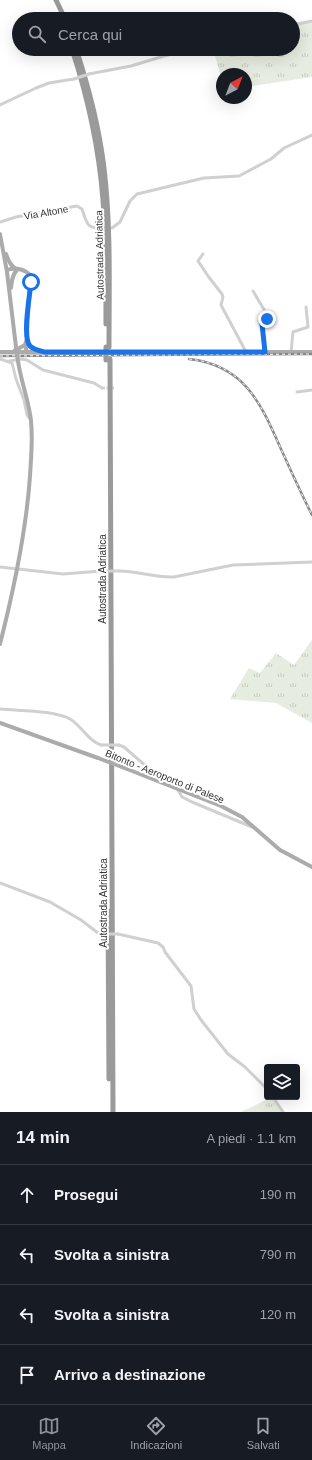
<!DOCTYPE html>
<html lang="it">
<meta charset="utf-8">
<style>
body{margin:0;font-family:Arial,sans-serif;background:#20242c;color:#f1f3f6}
.controls{position:absolute;right:12px;bottom:12px;display:grid;overflow:hidden;border-radius:4px;box-shadow:0 4px 16px #0002}
.controls button{width:36px;height:36px;display:grid;place-items:center;padding:0;border:0;border-bottom:1px solid #363941;background:#171b24;color:#f1f3f6;font:20px sans-serif}
.compass{position:absolute;left:216px;top:68px;width:36px;height:36px;border-radius:50%;background:#171b24;box-shadow:0 4px 16px #0002;rotate:42deg}
.stop{position:absolute;width:12px;height:12px;margin:-9px;border:3px solid #1a73e8;border-radius:50%;background:#fff}
.stop.end{background:#1a73e8;border-color:#fff;box-shadow:0 1px 4px #0008}
.list{margin:0;padding:0;list-style:none}
h2{display:flex;justify-content:space-between;align-items:center;height:52px;margin:0;padding:0 16px;font-size:17px}
h2 small{font-size:13px;font-weight:400;color:#9ea1a6}
.list li{display:grid;grid-template-columns:26px 1fr auto;gap:12px;align-items:center;box-sizing:border-box;height:60px;padding:0 16px;border-top:1px solid #363941}
.list b{display:block;font-size:15px;white-space:nowrap}
.list em{font-size:13px;font-style:normal;color:#9ea1a6}
.icon{flex:none;width:22px;height:22px;fill:none;stroke:currentColor;stroke-width:2;stroke-linecap:round;stroke-linejoin:round}
.map{position:relative;flex:none;width:312px;height:1112px;overflow:hidden}
.search{position:absolute;background:#171b24;box-shadow:0 4px 16px #0002;left:12px;right:12px;top:12px;height:44px;display:flex;align-items:center;gap:10px;box-sizing:border-box;padding:0 14px;border-radius:22px;color:#9ea1a6;font-size:15px}
.sheet{height:292px;background:#171b24}
nav{display:flex;justify-content:space-around;align-items:center;box-sizing:border-box;height:56px;border-top:1px solid #363941;background:#171b24;font-size:11px;color:#9ea1a6}
nav a{display:grid;justify-items:center;gap:2px}
nav .on{color:#8c9099}
.map>svg:first-child{display:block}
</style>
<div class="map">
<svg width="312" height="1112" viewBox="0 0 312 1112">
<defs>
<pattern id="grass-tufts" width="24" height="20" patternUnits="userSpaceOnUse"><rect width="24" height="20" fill="#e6ecdf"/><path d="M3 7l-1-3M5 7V3M7 7l1-3M15 17l-1-3M17 17v-4M19 17l1-3" fill="none" stroke="#c6cbc0"/></pattern>
</defs>
<rect width="100%" height="100%" fill="#fff"/>
<g fill="url(#grass-tufts)">
<path d="M312,22v55l-66,10v-13h-24v6l-9,-31h80v-23z"/>
<path d="M312,640v83l-36,-20 -46,-4 19,-31 11,5 16,-20 18,12z"/>
<path d="M272,1097l12,15h-43z"/>
</g>
<g fill="none" stroke-linecap="round" stroke-linejoin="round">
<path stroke="#d6d6d6" stroke-width="3" stroke-dasharray="3 1.5" stroke-linecap="butt" d="M102,388h12"/>
<g stroke="#d0d0d0" stroke-width="3">
<path d="M293,25l19,-4"/>
<path d="M89,74l42,-8 33,-10 30,-7"/>
<path d="M0,105l36,-17 13,-5 25,-4"/>
<path d="M0,222l16,-5 61,-11 5,3c5,14 4,20 21,19"/>
<path d="M112,228l8,-6 10,-21 7,-7 67,-16 35,-2 32,-17 13,-11 28,-13"/>
<path d="M203,254l-5,7 10,15 14,18 1,3 -2,8 25,47"/>
<path d="M253,291l16,27 -7,6 3,28"/>
<path d="M291,352l2,-20 15,-5 -2,-20"/>
<path d="M0,359l12,4 4,16 8,21 3,15 4,5"/>
<path d="M9,361l13,-2 5,1 16,10 51,13 8,5"/>
<path d="M297,392l15,-2"/>
<path d="M0,567l63,7 38,-3"/>
<path d="M119,571c19,0 36,7 55,6l59,-12 79,-3"/>
<path d="M0,709c19,2 54,1 70,10 12,7 18,22 31,26"/>
<path d="M119,745l5,2 31,27"/>
<path d="M178,790l4,7 10,5 60,25"/>
<path d="M0,883l50,19 31,18 17,13 5,1"/>
<path d="M118,934l40,9 5,4 2,5 26,34 3,23 7,11 27,34 17,13 22,22"/>
<path d="M273,1097l10,15"/>
</g>
<g stroke="#ababab" stroke-width="4">
<path d="M0,234l7,38 9,75"/>
<path d="M6,254c2,6 5,12 10,15"/>
<path d="M7,270c8,-3 18,-1 24,6l-4,44v19l-2,6 2,7"/>
<path d="M11,288c1,-7 1,-13 6,-18"/>
<path d="M27,339l3,7 10,5"/>
<path d="M14,351l11,-6"/>
<path d="M0,352h312"/>
<path d="M0,644c14,-55 26,-111 30,-168 1,-18 3,-37 1,-55 -2,-20 -10,-39 -13,-60"/>
<path d="M0,723l98,35"/>
<path d="M122,767l99,39 21,11 38,33 32,17"/>
</g>
<g stroke="#9a9a9a" stroke-width="5">
<path d="M56,0l9,19"/>
<path d="M72,49c16,49 27,99 31,151 3,41 3,83 3,124"/>
<path d="M76,49c13,39 23,78 28,119 7,59 5,119 5,179"/>
<path d="M110,359l3,753"/>
<path d="M108,911l1,168"/>
</g>
<defs>
<g id="rail">
<path d="M0,356l312,-2"/>
<path d="M189,359c56,6 72,45 92,90 10,22 20,44 31,66"/>
</g>
</defs>
<use href="#rail" stroke="#888" stroke-width="2.5"/>
<use href="#rail" stroke="#fff" stroke-width="1" stroke-dasharray="3" stroke-linecap="butt"/>
<g stroke="#d0d0d0" stroke-width="3">
<path d="M74,79l15,-5"/>
<path d="M101,571h18"/>
<path d="M101,745h18"/>
<path d="M103,934h15"/>
</g>
<g stroke="#ababab" stroke-width="4">
<path d="M16,347l2,14"/>
<path d="M98,758l24,9"/>
</g>
<path stroke="#9a9a9a" stroke-width="5" d="M106,347v13"/>
</g>
<g fill="none" stroke-linecap="round" stroke-linejoin="round">
<path stroke="#1a73e8" stroke-width="5" d="M31,282c-1,12 -9,56 -1,64 4,4 10,5 15,6h220l-3,-28 5,-5"/>
</g>
<g text-anchor="middle" stroke-width="4" stroke-linejoin="round" paint-order="stroke">
<g font-size="10" fill="#333" stroke="#fff">
<text transform="translate(46 212) rotate(-10)" y="4">Via Altone</text>
<text transform="translate(99 255) rotate(-91)" y="4">Autostrada Adriatica</text>
<text transform="translate(102 579) rotate(-90)" y="4">Autostrada Adriatica</text>
<text transform="translate(165 776) rotate(22)" y="4">Bitonto - Aeroporto di Palese</text>
<text transform="translate(103 903) rotate(-90)" y="4">Autostrada Adriatica</text>
</g>
</g>
</svg>
<div class="controls">
<button><svg class="icon" aria-label="layers" viewBox="0 0 24 24"><path d="M12 4l9 5-9 5-9-5zM3 14l9 5 9-5"/></svg></button>
</div>
<svg class="compass" viewBox="-18 -18 36 36"><path d="M0-13l5 13h-10z" fill="#e53935"/><path d="M0 13l5-13h-10z" fill="#9ea1a6"/></svg>
<div class="stop" style="left:31px;top:282px"></div>
<div class="stop end" style="left:267px;top:319px"></div>
<div class="search"><svg class="icon" aria-label="search" viewBox="0 0 24 24"><circle cx="10" cy="10" r="6"/><path d="M15 15l6 6"/></svg>Cerca qui</div>
</div>
<section class="sheet">
<h2>14 min<small>A piedi · 1.1 km</small></h2>
<ul class="list">
<li><svg class="icon" aria-label="ahead" viewBox="0 0 24 24"><path d="M12 20V5M6 11l6-6 6 6"/></svg><div><b>Prosegui</b></div><em>190 m</em></li>
<li><svg class="icon" aria-label="left" viewBox="0 0 24 24"><path d="M17 20v-9H6M10 6l-5 5 5 5"/></svg><div><b>Svolta a sinistra</b></div><em>790 m</em></li>
<li><svg class="icon" aria-label="left" viewBox="0 0 24 24"><path d="M17 20v-9H6M10 6l-5 5 5 5"/></svg><div><b>Svolta a sinistra</b></div><em>120 m</em></li>
<li><svg class="icon" aria-label="arrive" viewBox="0 0 24 24"><path d="M6 21V4h12l-3 4 3 4H6"/></svg><div><b>Arrivo a destinazione</b></div></li>
</ul>
</section>
<nav>
<a class="on"><svg class="icon" aria-label="map" viewBox="0 0 24 24"><path d="M3 6l6-2 6 2 6-2v14l-6 2-6-2-6 2zM9 4v14M15 6v14"/></svg>Mappa</a>
<a><svg class="icon" aria-label="directions" viewBox="0 0 24 24"><path d="M12 3l9 9-9 9-9-9zM9 14v-3h6M13 9l2 2-2 2"/></svg>Indicazioni</a>
<a><svg class="icon" aria-label="saved" viewBox="0 0 24 24"><path d="M7 4h10v16l-5-4-5 4z"/></svg>Salvati</a>
</nav>
